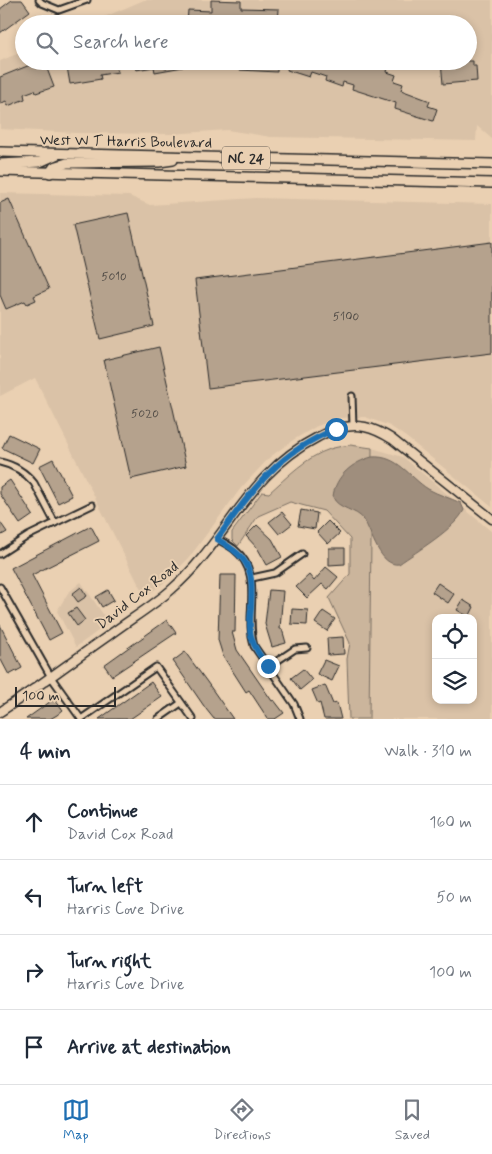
<!DOCTYPE html>
<meta charset="utf-8">
<style>
body{margin:0;font-family:Mynerve,sans-serif;background:#f2f2f3;color:#1f2937}
.controls{position:absolute;right:15px;bottom:15px;display:grid;overflow:hidden;border-radius:10px;box-shadow:0 2px 8px #0003}
.controls button{width:45px;height:45px;display:grid;place-items:center;padding:0;border:0;border-bottom:1px solid #e0e1e3;background:#fff;color:#1f2937;font:25px sans-serif}
.scale{position:absolute;left:15px;bottom:12px;width:101px;box-sizing:border-box;padding-left:5px;border:2px solid #2b2b2b;border-top:0;font-size:14px;line-height:18px;white-space:nowrap;color:#2b2b2b;-webkit-text-stroke:4px #ead0b2;paint-order:stroke}
.stop{position:absolute;width:15px;height:15px;margin:-11px;border:4px solid #1f6fb2;border-radius:50%;background:#fff}
.stop.end{background:#1f6fb2;border-color:#fff;box-shadow:0 1px 5px #0008}
.list{margin:0;padding:0;list-style:none}
h2{display:flex;justify-content:space-between;align-items:center;height:65px;margin:0;padding:0 20px;font-size:21px}
h2 small{font-size:16px;font-weight:400;color:#747a83}
.list li{display:grid;grid-template-columns:32px 1fr auto;gap:15px;align-items:center;box-sizing:border-box;height:75px;padding:0 20px;border-top:1px solid #e0e1e3}
.list b{display:block;font-size:19px;white-space:nowrap}
.list p{margin:0;font-size:16px;white-space:nowrap;color:#747a83}
.list em{font-size:16px;font-style:normal;color:#747a83}
.icon{flex:none;width:28px;height:28px;fill:none;stroke:currentColor;stroke-width:2;stroke-linecap:round;stroke-linejoin:round}
.map{position:relative;flex:none;width:492px;height:719px;overflow:hidden}
.search{position:absolute;background:#fff;box-shadow:0 2px 8px #0003;left:15px;right:15px;top:15px;height:55px;display:flex;align-items:center;gap:12px;box-sizing:border-box;padding:0 18px;border-radius:28px;color:#747a83;font-size:19px}
.sheet{height:365px;background:#fff}
nav{display:flex;justify-content:space-around;align-items:center;box-sizing:border-box;height:70px;border-top:1px solid #e0e1e3;background:#fff;font-size:14px;color:#747a83}
nav a{display:grid;justify-items:center;gap:2px}
nav .on{color:#1f6fb2}
.map>svg:first-child{display:block}
</style>
<div class="map">
<svg width="492" height="719" viewBox="0 0 492 719">
<rect width="100%" height="100%" fill="#ead0b2"/>
<filter id="ink" filterUnits="userSpaceOnUse"><feTurbulence type="fractalNoise" baseFrequency=".02" numOctaves="2"/><feDisplacementMap in="SourceGraphic" scale="10" xChannelSelector="R" yChannelSelector="G"/><feConvolveMatrix kernelMatrix="1 2 1 2 8 2 1 2 1" color-interpolation-filters="sRGB"/></filter>
<g filter="url(#ink)">
<g fill="#dac2a7" fill-rule="evenodd">
<path d="M144,0h348v139l-15,-13 -1,15 -205,-4 -44,-7 -56,4 -95,-1 -76,-4v-68l24,-10v10h444v-37h-380z"/>
<path d="M0,193l129,3 21,9 106,-7 236,6v303l-86,-70 -16,-11 -25,-9 -26,1 -22,8 -24,14 -23,17 -29,31 -53,71 -22,22 -21,16 -110,-219 -35,18z"/>
<path d="M372,448l31,9 89,75v187h-123zM436,618h37v82h-37z"/>
<path d="M81,582l28,41 -33,24 -19,-36 11,-18z"/>
</g>
<path fill="#cbb59c" stroke="#7b7064" d="M350,445l22,3 -3,271h-20l-2,-60 3,-16 -21,-45 21,-24v-35l-26,-28 -34,-9 -32,14 -20,30 -6,-6v-8l30,-40 7,1c18,-16 37,-36 61,-44 6,-2 14,-3 20,-4z"/>
<path fill="#9f8e7d" stroke="#71665c" d="M372,457c26,-2 37,20 56,32 11,6 22,9 33,14l3,7c-9,19 -47,41 -65,54 -19,3 -27,-31 -35,-44 -7,-11 -27,-11 -31,-23 2,-21 20,-35 39,-40z"/>
<g fill="#b5a28d" stroke="#2b2b2b">
<path d="M12,0h10l8,11 -30,22v-24z"/>
<path d="M211,0l30,1v7l38,1 -1,15h-91l1,-14 23,1z"/>
<path d="M40,61h4l10,26 -18,6 -1,-3 -11,4 1,5 -17,7 -2,-5 -6,3v-27z"/>
<path d="M66,61h116l1,6 -28,5 -1,-5 -18,3 -1,-5 -18,3 1,4 -18,3 1,4 -31,5z"/>
<path d="M211,61h66v11l-38,-2v-3l-29,-1z"/>
<path d="M289,61h78l21,7 -1,4 9,3 -2,6 9,3 -2,6 29,11 -2,5 9,3 -4,12 -38,-12 1,-6 -44,-14 1,-4 -10,-3 -1,5 -17,-6 1,-4 -15,-5 -2,5 -22,-7z"/>
<path d="M441,61h32v5h3l1,15 -34,3z"/>
<path d="M9,199l40,90 -15,7 2,4 -9,4 -2,-3 -19,8 -6,-14v-92z"/>
<path d="M128,213l26,113 -54,13 -27,-114z"/>
<path d="M492,242v111l-284,35 -13,-108z"/>
<path d="M159,347l27,119 -55,13 -27,-119z"/>
<path d="M9,434l31,15 -7,14 -31,-15z"/>
<path d="M53,459l19,37 -14,7 -19,-37z"/>
<path d="M10,480l23,35 -13,9 -20,-30v-7z"/>
<path d="M301,510l16,3 -2,16 -17,-3z"/>
<path d="M282,512l10,12 -13,10 -10,-12z"/>
<path d="M328,521l12,12 -12,11 -11,-12z"/>
<path d="M0,522l7,10 -7,4z"/>
<path d="M257,525l15,14 10,18 -15,8 -9,-16 -12,-13z"/>
<path d="M91,526l8,15 -67,34 30,58 -13,7 -38,-72z"/>
<path d="M329,548h16v16l-16,1z"/>
<path d="M326,567l12,10 -10,12 -6,-5 -15,14 -11,-11 13,-12 5,6z"/>
<path d="M220,575h16l-1,57h-3l5,18 35,51 2,-1 10,13 -9,6h-7l-19,-29 -3,2 -23,-36 -5,-16z"/>
<path d="M438,583l16,11 -6,9 -16,-11z"/>
<path d="M81,587l6,9 -9,6 -6,-8z"/>
<path d="M108,590l6,10 -12,7 -6,-10z"/>
<path d="M269,590l14,1 -3,38h2l4,14 -14,4 -7,-23z"/>
<path d="M463,600l11,7 -5,10 -12,-7z"/>
<path d="M76,608l9,12 -8,6 -9,-13z"/>
<path d="M292,609l16,1 -1,15 -16,-1z"/>
<path d="M323,611l12,8 -8,12 -12,-8z"/>
<path d="M167,620l9,13 -64,43 -8,-11z"/>
<path d="M0,625l22,43 -13,7 -9,-17z"/>
<path d="M343,637l1,17 -16,1 -1,-17z"/>
<path d="M185,652l22,30 26,37h-19l-8,-10 -33,-48z"/>
<path d="M324,660l15,6 -7,15 -15,-7z"/>
<path d="M303,669l9,11 -12,10 -9,-12z"/>
<path d="M151,682l11,15 -32,22h-31z"/>
<path d="M325,685l8,19 4,-1 4,16h-17l-4,-16 -2,1 -6,-14z"/>
<path d="M54,699l9,11 -6,5 -7,4h-24z"/>
</g>
<g fill="none" stroke-linecap="round" stroke-linejoin="round">
<defs>
<g id="street">
<path d="M39,0l3,3 17,7 28,-10"/>
<path d="M352,396l1,30"/>
<path d="M0,462c14,3 25,10 34,21l21,40"/>
<path d="M217,539c5,3 12,6 17,10 31,25 10,64 20,97l40,58 6,15"/>
<path d="M0,554l28,-18 64,-31"/>
<path d="M252,578l23,-5 27,-19"/>
<path d="M0,587l51,90 30,42"/>
<path d="M268,667l27,-18 12,-1"/>
<path d="M81,719l75,-52 37,52"/>
<path d="M158,719l23,-16"/>
</g>
<path id="secondary" d="M0,712c37,-24 72,-51 108,-76 21,-16 45,-30 64,-47 56,-49 75,-116 146,-152 14,-8 30,-13 47,-10 10,2 19,7 27,12l100,80"/>
<g id="primary">
<path d="M0,152l492,12"/>
<path d="M0,164l40,-2 18,-8"/>
<path d="M0,171l492,12"/>
<path d="M50,173l4,-6 13,-4 92,-1 14,-2"/>
</g>
</defs>
<use href="#street" stroke="#2b2b2b" stroke-width="9"/>
<use href="#secondary" stroke="#2b2b2b" stroke-width="11"/>
<use href="#primary" stroke="#2b2b2b" stroke-width="12"/>
<use href="#street" stroke="#ead0b2" stroke-width="5"/>
<use href="#secondary" stroke="#ead0b2" stroke-width="8"/>
<use href="#primary" stroke="#ead0b2" stroke-width="9"/>
</g>
</g>
<g fill="none" stroke-linecap="round" stroke-linejoin="round" filter="url(#ink)">
<path stroke="#1f6fb2" stroke-width="6" d="M268,666c-7,-9 -14,-18 -17,-30 -2,-8 -1,-18 0,-27 2,-39 1,-49 -34,-70 35,-49 61,-87 119,-110"/>
</g>
<g text-anchor="middle" stroke-width="4" stroke-linejoin="round" paint-order="stroke">
<g font-size="12" fill="#4e4944">
<text x="114" y="280">5010</text>
<text x="346" y="320">5100</text>
<text x="145" y="417">5020</text>
</g>
<rect fill="#ead0b2" stroke="#645c54" stroke-width="1" x="222" y="146.5" width="48" height="23" rx="4"/>
<g font-size="14" font-weight="bold" fill="#2b2b2b">
<text x="246" y="163">NC 24</text>
</g>
<g font-size="15" fill="#2b2b2b" stroke="#ead0b2">
<text transform="translate(126 141) rotate(1)" y="5">West W T Harris Boulevard</text>
<text transform="translate(137 595) rotate(-38)" y="5">David Cox Road</text>
</g>
</g>
</svg>
<div class="controls">
<button><svg class="icon" aria-label="locate" viewBox="0 0 24 24"><circle cx="12" cy="12" r="6"/><path d="M12 2v4M12 18v4M2 12h4M18 12h4"/></svg></button>
<button><svg class="icon" aria-label="layers" viewBox="0 0 24 24"><path d="M12 4l9 5-9 5-9-5zM3 14l9 5 9-5"/></svg></button>
</div>
<div class="scale">100 m</div>
<div class="stop" style="left:336px;top:429px"></div>
<div class="stop end" style="left:268px;top:666px"></div>
<div class="search"><svg class="icon" aria-label="search" viewBox="0 0 24 24"><circle cx="10" cy="10" r="6"/><path d="M15 15l6 6"/></svg>Search here</div>
</div>
<section class="sheet">
<h2>4 min<small>Walk · 310 m</small></h2>
<ul class="list">
<li><svg class="icon" aria-label="ahead" viewBox="0 0 24 24"><path d="M12 20V5M6 11l6-6 6 6"/></svg><div><b>Continue</b><p>David Cox Road</p></div><em>160 m</em></li>
<li><svg class="icon" aria-label="left" viewBox="0 0 24 24"><path d="M17 20v-9H6M10 6l-5 5 5 5"/></svg><div><b>Turn left</b><p>Harris Cove Drive</p></div><em>50 m</em></li>
<li><svg class="icon" aria-label="right" viewBox="0 0 24 24"><path d="M7 20v-9h11M14 6l5 5-5 5"/></svg><div><b>Turn right</b><p>Harris Cove Drive</p></div><em>100 m</em></li>
<li><svg class="icon" aria-label="arrive" viewBox="0 0 24 24"><path d="M6 21V4h12l-3 4 3 4H6"/></svg><div><b>Arrive at destination</b></div></li>
</ul>
</section>
<nav>
<a class="on"><svg class="icon" aria-label="map" viewBox="0 0 24 24"><path d="M3 6l6-2 6 2 6-2v14l-6 2-6-2-6 2zM9 4v14M15 6v14"/></svg>Map</a>
<a><svg class="icon" aria-label="directions" viewBox="0 0 24 24"><path d="M12 3l9 9-9 9-9-9zM9 14v-3h6M13 9l2 2-2 2"/></svg>Directions</a>
<a><svg class="icon" aria-label="saved" viewBox="0 0 24 24"><path d="M7 4h10v16l-5-4-5 4z"/></svg>Saved</a>
</nav>
